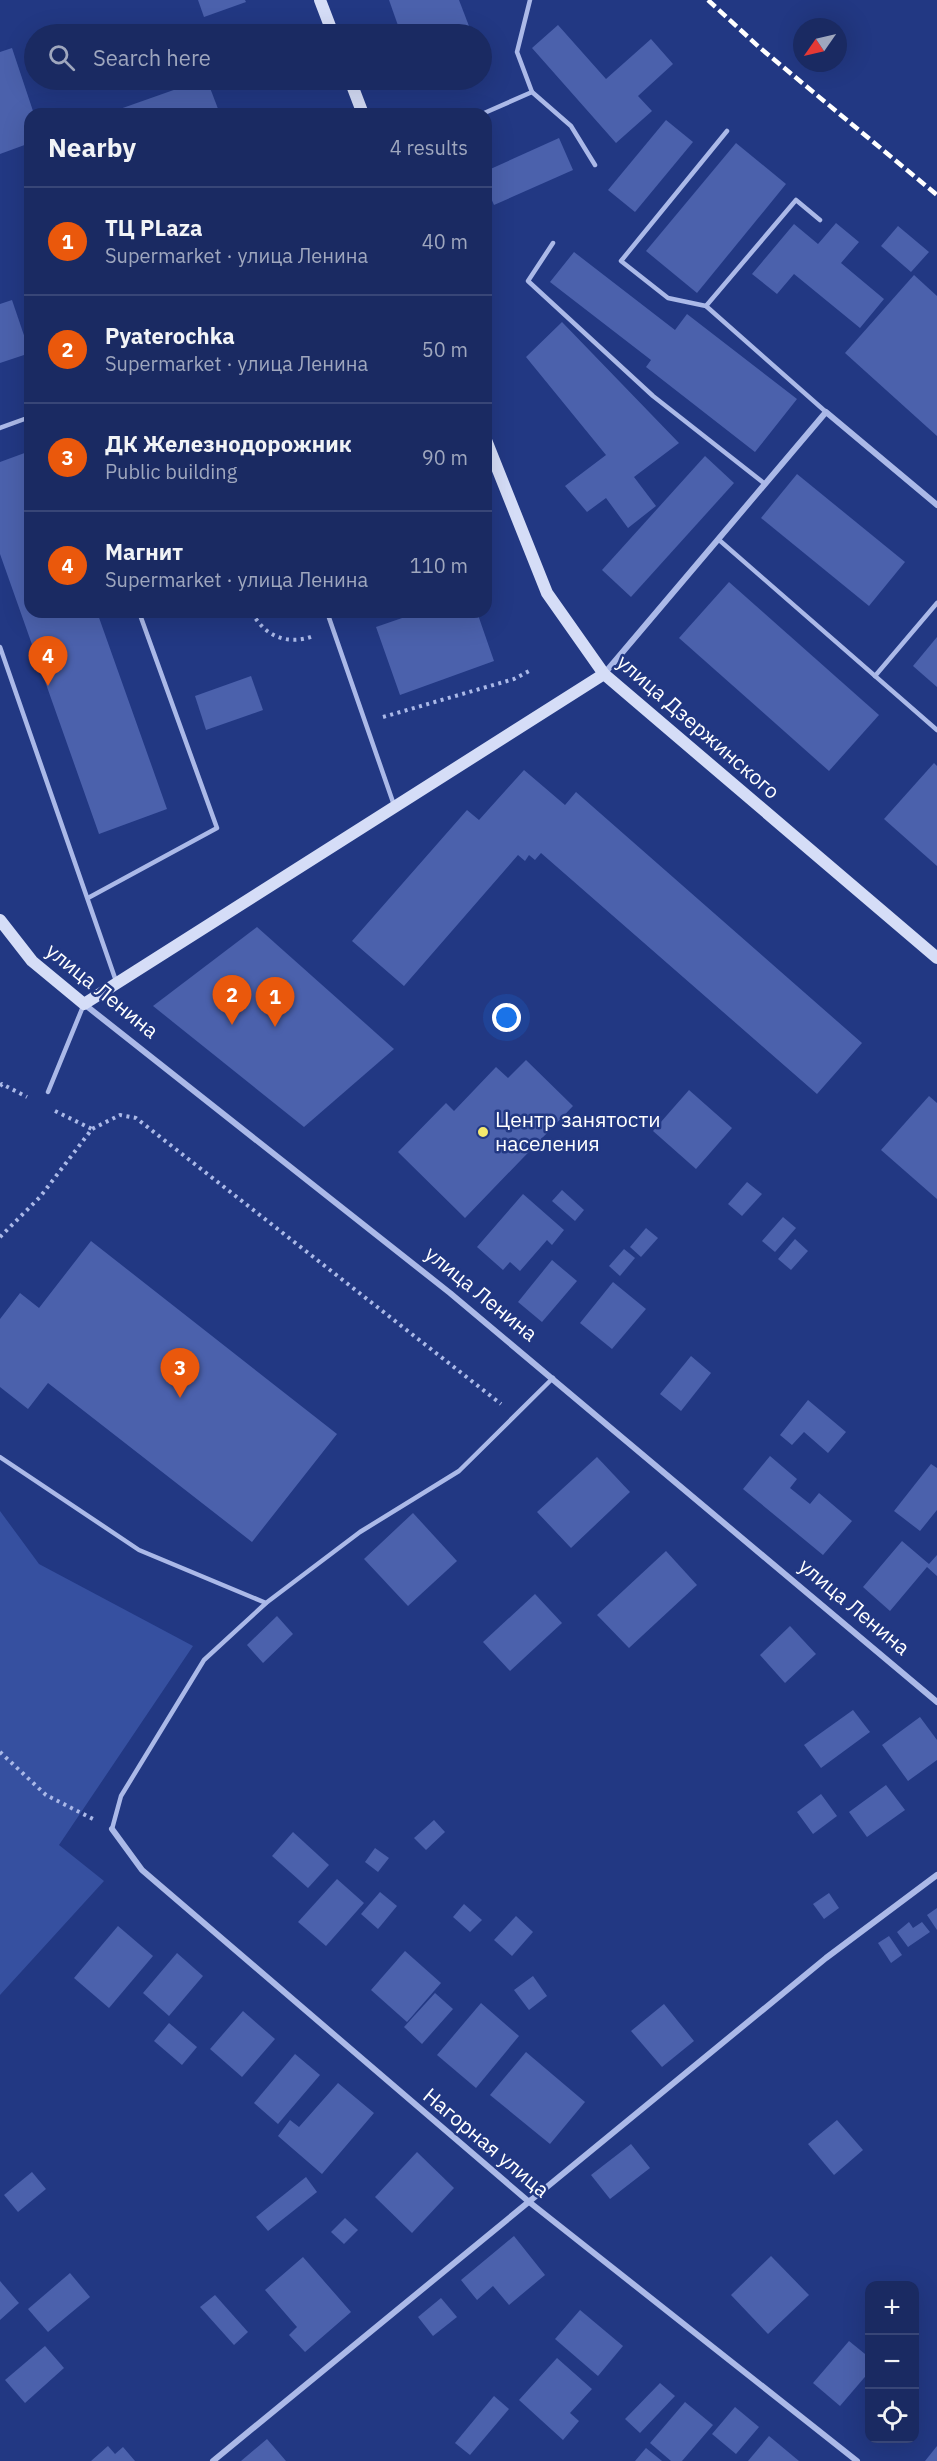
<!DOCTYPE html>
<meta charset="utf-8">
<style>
body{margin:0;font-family:"IBM Plex Sans",sans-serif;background:#27366b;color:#f1f3f6}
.controls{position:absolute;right:18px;bottom:18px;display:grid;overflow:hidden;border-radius:12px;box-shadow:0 6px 24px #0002}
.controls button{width:54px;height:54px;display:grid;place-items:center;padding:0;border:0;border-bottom:2px solid #384677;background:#1a2a62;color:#f1f3f6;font:30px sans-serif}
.compass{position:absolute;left:793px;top:18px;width:54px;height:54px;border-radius:50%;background:#1a2a62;box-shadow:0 6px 24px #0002;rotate:236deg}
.you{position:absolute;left:507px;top:1018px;width:21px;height:21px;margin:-15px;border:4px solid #fff;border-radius:50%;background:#1a73e8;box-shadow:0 0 0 9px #1a73e833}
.badge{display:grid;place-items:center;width:39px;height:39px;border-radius:50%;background:#ea580c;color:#fff;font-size:20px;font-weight:700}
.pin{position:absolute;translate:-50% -50px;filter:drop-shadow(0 2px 3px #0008)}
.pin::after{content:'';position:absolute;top:32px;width:21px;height:18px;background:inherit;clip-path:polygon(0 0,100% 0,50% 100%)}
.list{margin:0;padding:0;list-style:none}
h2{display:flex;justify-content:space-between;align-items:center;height:78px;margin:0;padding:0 24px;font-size:26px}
h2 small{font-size:20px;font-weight:400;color:#9fa7be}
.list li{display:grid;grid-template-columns:39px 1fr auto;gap:18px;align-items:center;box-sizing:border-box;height:108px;padding:0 24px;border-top:2px solid #384677}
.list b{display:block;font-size:22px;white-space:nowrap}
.list p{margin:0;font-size:20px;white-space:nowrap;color:#9fa7be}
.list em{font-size:20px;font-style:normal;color:#9fa7be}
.icon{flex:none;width:33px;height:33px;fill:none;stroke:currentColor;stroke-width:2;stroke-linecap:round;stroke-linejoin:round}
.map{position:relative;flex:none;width:937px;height:2461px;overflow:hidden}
.search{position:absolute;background:#1a2a62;box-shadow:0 6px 24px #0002;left:24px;top:24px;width:468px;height:66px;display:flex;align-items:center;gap:15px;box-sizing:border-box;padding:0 21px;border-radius:33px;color:#9fa7be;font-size:22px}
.panel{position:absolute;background:#1a2a62;box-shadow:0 6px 24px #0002;left:24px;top:108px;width:468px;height:510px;border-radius:18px}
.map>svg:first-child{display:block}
</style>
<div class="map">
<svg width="937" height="2461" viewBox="0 0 937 2461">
<rect width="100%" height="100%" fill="#223883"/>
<path fill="#3650a0" d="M0,1511l39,53 154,82 -134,199 45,36 -104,114z"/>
<g fill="#4b61ac">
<path d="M198,0h47l1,2 -42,15z"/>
<path d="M389,0h70l13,34h-71z"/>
<path d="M558,25l48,54 45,-40 22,25 -35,32 14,15 -36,32 -84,-95z"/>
<path d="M12,48l22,66h-4v29l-30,11v-102z"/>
<path d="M202,80h5l13,34h-102l-1,-4z"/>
<path d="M666,120l27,22 -58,70 -27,-22z"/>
<path d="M559,138l14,32 -79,35 -8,-18v-16z"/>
<path d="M736,143l50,41 -89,109 -51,-42z"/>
<path d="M836,223l23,19 -18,21 43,36 -24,29 -66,-54 -17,20 -25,-20 42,-50 24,20z"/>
<path d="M898,226l31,26 -18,20 -30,-26z"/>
<path d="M574,252l101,78 12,-16 110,85 -42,53 -109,-85 5,-7 -101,-78z"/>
<path d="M914,275l23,21v140l-92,-83z"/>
<path d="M12,300l18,53 -30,10v-59z"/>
<path d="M562,322l117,121 -45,34 22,29 -28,22 -22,-30 -19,14 -22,-26 41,-31 -80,-98z"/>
<path d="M30,451v161h67l70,197 -68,25 -99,-280v-92z"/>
<path d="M705,456l29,27 -103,114 -29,-27z"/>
<path d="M797,474l108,88 -36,44 -108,-88z"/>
<path d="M729,582l150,133 -50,56 -150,-133z"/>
<path d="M404,612h73l17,49 -94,34 -24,-68 29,-10z"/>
<path d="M937,637v50l-24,-21z"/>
<path d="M251,676l12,34 -57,20 -11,-34z"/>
<path d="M934,763l3,3v100l-53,-47z"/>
<path d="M524,770l41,35 11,-13 286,251 -45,51 -276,-241 -6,7 -6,-5 -4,6 -7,-6 -114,131 -52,-45 115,-131 12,10z"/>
<path d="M257,927l137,122 -90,78 -151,-121z"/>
<path d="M526,1060l47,46 -108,112 -67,-66 48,-49 8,8 42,-44 12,11z"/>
<path d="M689,1090l43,38 -36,41 -43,-38z"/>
<path d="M929,1096l8,7v96l-56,-49z"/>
<path d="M747,1182l15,12 -20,22 -14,-12z"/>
<path d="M562,1190l22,20 -9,11 -23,-20z"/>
<path d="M523,1194l41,36 -12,15 -5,-5 -27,31 -10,-9 -7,8 -26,-23z"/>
<path d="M783,1217l13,11 -21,24 -13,-11z"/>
<path d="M646,1228l12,10 -17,19 -11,-10z"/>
<path d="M795,1239l13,12 -17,19 -13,-11z"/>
<path d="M91,1241l246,193 -85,108 -204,-159 -20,26 -28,-22v-68l20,-26 19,15z"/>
<path d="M624,1249l11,9 -15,18 -11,-10z"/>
<path d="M552,1260l25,21 -35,41 -24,-20z"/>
<path d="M613,1282l33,27 -34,40 -32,-26z"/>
<path d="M691,1356l20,17 -30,38 -21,-17z"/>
<path d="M808,1400l38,32 -18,21 -24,-21 -12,13 -12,-10z"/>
<path d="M770,1456l27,23 -7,9 20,16 9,-11 33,28 -29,34 -80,-66z"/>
<path d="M597,1457l33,35 -59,56 -34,-36z"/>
<path d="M931,1464l6,4v42l-17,21 -26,-20z"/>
<path d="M413,1513l44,48 -49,45 -44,-47z"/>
<path d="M902,1541l27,23 8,-9v21l-10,-9 -37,44 -27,-24z"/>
<path d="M666,1551l31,34 -68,63 -32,-33z"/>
<path d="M535,1594l27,29 -52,48 -27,-29z"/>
<path d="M277,1616l16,18 -30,29 -16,-18z"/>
<path d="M790,1626l26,28 -31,29 -25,-28z"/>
<path d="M853,1710l17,22 -49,36 -17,-23z"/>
<path d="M920,1717l17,23v20l-29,21 -26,-36z"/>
<path d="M886,1785l19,25 -38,27 -18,-25z"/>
<path d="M821,1794l16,22 -24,18 -16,-22z"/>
<path d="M434,1820l11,12 -19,18 -12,-12z"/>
<path d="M293,1832l36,33 -21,23 -36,-32z"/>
<path d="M375,1848l14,10 -11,14 -13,-10z"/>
<path d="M337,1879l27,24 -38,43 -28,-24z"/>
<path d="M380,1892l17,14 -19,23 -17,-15z"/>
<path d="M829,1893l10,15 -15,11 -11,-15z"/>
<path d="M464,1904l18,16 -12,12 -17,-15z"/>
<path d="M937,1908v22l-10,-15z"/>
<path d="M516,1916l17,16 -21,24 -18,-16z"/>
<path d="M909,1922l4,6 9,-6 8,10 -22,15 -11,-15z"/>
<path d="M118,1926l35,30 -44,52 -35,-30z"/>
<path d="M889,1936l13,19 -11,8 -13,-20z"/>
<path d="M405,1951l36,32 -34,39 -36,-32z"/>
<path d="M177,1953l26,23 -34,40 -26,-23z"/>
<path d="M533,1976l14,20 -18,14 -15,-20z"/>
<path d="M435,1993l18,16 -31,35 -18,-17z"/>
<path d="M481,2003l38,33 -43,52 -39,-33z"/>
<path d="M664,2004l30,37 -32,26 -31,-36z"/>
<path d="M243,2011l32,28 -33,38 -32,-28z"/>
<path d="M169,2023l28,24 -15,18 -28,-24z"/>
<path d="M526,2052l59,50 -35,42 -60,-49z"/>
<path d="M295,2054l25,21 -42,49 -24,-21z"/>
<path d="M338,2083l36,30 -52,61 -44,-38 12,-16 9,7z"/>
<path d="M837,2120l26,30 -29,25 -26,-31z"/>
<path d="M631,2144l19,24 -40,31 -19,-24z"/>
<path d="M417,2152l37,36 -42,45 -37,-36z"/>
<path d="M32,2172l14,17 -28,23 -14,-17z"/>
<path d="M306,2177l11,15 -49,39 -12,-14z"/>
<path d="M345,2218l13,12 -14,14 -13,-12z"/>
<path d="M514,2236l31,39 -36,30 -16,-19 -16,14 -16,-20z"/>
<path d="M771,2256l38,39 -41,39 -37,-39z"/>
<path d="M303,2257l48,55 -46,40 -16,-17 8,-8 -32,-37z"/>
<path d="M70,2273l20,24 -42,35 -20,-23z"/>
<path d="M0,2281l19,22 -19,17z"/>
<path d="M215,2295l33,37 -14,13 -34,-38z"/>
<path d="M441,2298l16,19 -24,19 -15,-19z"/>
<path d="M580,2310l43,36 -25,30 -43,-37z"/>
<path d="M849,2341l21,17v13l-30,35 -27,-23z"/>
<path d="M45,2346l19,22 -39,35 -20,-23z"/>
<path d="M557,2358l35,31 -22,24 9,8 -16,19 -44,-40z"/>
<path d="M660,2383l15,13 -35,37 -15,-14z"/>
<path d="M494,2396l15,13 -39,46 -15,-12z"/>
<path d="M685,2402l28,23 -31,36h-11l-21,-18z"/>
<path d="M735,2407l24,20 -23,27 -24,-20z"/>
<path d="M769,2436l30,25h-51z"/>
<path d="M267,2439l19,22h-45z"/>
<path d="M108,2446l7,8 8,-7 12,14h-44z"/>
<path d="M937,2446v15h-12z"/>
<path d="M646,2448l16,13h-27z"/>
</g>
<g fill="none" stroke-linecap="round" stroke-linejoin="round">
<g stroke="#abb9e8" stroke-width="4" stroke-dasharray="3 4.5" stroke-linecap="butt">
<path d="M252,612c12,24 36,34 61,24"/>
<path d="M383,717l131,-38 17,-9"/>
<path d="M0,1086l2,-2 25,13"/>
<path d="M55,1111l37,18"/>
<path d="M0,1237l40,-40 52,-68 28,-14 16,3 365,286"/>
<path d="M0,1752l46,43 47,24"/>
</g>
<g stroke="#abb9e8" stroke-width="4.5">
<path d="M530,0l-13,52 15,40"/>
<path d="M482,114l50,-22 39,34 24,39"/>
<path d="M727,131l-106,130 47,37 38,8 120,106"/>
<path d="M553,243l-25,38 125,115 112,88"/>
<path d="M706,306l90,-106 24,20"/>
<path d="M0,428l30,-11"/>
<path d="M718,539l219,191"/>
<path d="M327,612l67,193"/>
<path d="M0,647l116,334"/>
<path d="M875,676l62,-73"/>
<path d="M88,898l129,-70 -78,-216"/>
<path d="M48,1092l36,-88"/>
<path d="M0,1457l139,93 127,53"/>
<path d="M112,1829l9,-33 83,-136 62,-57 94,-71 99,-61 94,-93"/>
</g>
<g stroke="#abb9e8" stroke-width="6">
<path d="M604,674l222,-262 111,93"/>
<path d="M84,1004l366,289 487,409"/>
<path d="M112,1829l30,41 386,331 329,260"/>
<path d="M213,2461l613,-503 111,-83"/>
</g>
<g stroke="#d5ddf7" stroke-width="12">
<path d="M320,0l13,34"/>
<path d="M350,80l13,34"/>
<path d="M486,440l61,153 57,81 333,284"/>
<path d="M0,920l32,41 52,43 520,-330"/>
</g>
<path stroke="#fff" stroke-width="4.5" stroke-dasharray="10 4.5" stroke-linecap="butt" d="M708,0l51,47 178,148"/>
</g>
<circle fill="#f4e96d" stroke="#223883" stroke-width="2" cx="483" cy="1132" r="6"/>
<g text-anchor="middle" stroke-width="5" stroke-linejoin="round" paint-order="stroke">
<g font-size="21" fill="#fff" stroke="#223883">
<text transform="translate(698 727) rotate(41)" y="7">улица Дзержинского</text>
<text transform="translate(102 991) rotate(39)" y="7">улица Ленина</text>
<text transform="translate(481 1294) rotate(39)" y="7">улица Ленина</text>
<text transform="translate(854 1607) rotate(40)" y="7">улица Ленина</text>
<text transform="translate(486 2143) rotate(40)" y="7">Нагорная улица</text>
</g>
<g font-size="21" fill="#fff" stroke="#223883" text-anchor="start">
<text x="495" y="1127">Центр занятости<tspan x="495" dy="24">населения</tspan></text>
</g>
</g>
</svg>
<div class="controls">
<button>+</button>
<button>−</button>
<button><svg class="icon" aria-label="locate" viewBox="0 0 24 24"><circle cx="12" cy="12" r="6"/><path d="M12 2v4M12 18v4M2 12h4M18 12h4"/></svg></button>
</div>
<svg class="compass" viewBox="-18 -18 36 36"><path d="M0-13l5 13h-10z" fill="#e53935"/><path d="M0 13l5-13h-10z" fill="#9fa7be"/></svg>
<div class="you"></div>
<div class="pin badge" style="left:275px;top:1027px">1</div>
<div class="pin badge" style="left:232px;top:1025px">2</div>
<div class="pin badge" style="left:180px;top:1398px">3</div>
<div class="pin badge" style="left:48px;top:686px">4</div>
<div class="search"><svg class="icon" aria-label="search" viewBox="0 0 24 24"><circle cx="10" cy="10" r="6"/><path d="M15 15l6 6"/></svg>Search here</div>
<section class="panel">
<h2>Nearby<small>4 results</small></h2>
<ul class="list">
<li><span class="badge">1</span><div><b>ТЦ PLaza</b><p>Supermarket · улица Ленина</p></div><em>40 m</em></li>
<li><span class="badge">2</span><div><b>Pyaterochka</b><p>Supermarket · улица Ленина</p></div><em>50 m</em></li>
<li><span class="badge">3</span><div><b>ДК Железнодорожник</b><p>Public building</p></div><em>90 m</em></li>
<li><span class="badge">4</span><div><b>Магнит</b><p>Supermarket · улица Ленина</p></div><em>110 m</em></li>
</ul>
</section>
</div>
